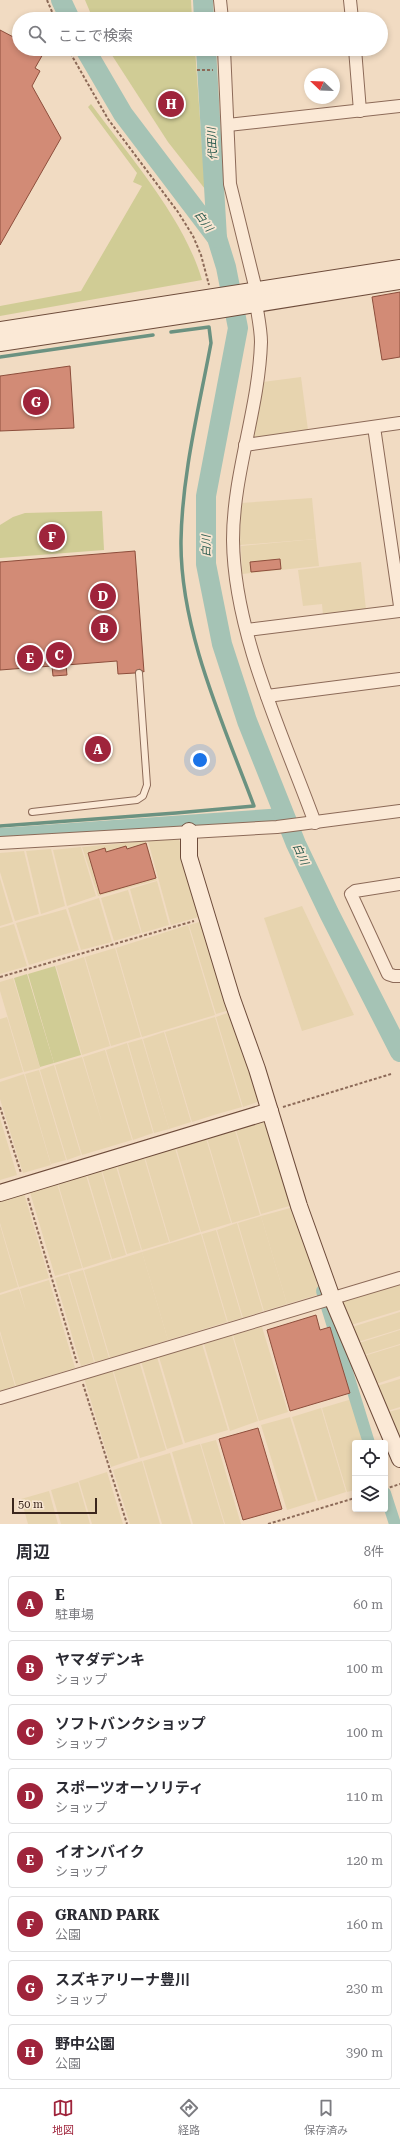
<!DOCTYPE html>
<html lang="ja">
<meta charset="utf-8">
<style>
body{margin:0;font-family:"Roboto Serif","Noto Sans JP",serif;background:#f2f2f3;color:#2b2b33}
.controls{position:absolute;right:12px;bottom:12px;display:grid;overflow:hidden;border-radius:4px;box-shadow:0 2px 6px #0003}
.controls button{width:36px;height:36px;display:grid;place-items:center;padding:0;border:0;border-bottom:1px solid #e1e1e2;background:#fff;color:#2b2b33;font:20px sans-serif}
.compass{position:absolute;left:304px;top:68px;width:36px;height:36px;border-radius:50%;background:#fff;box-shadow:0 2px 6px #0003;rotate:293deg}
.scale{position:absolute;left:12px;bottom:10px;width:85px;box-sizing:border-box;padding-left:4px;border:2px solid #3b261d;border-top:0;font-size:11px;line-height:14px;white-space:nowrap;color:#3b261d;-webkit-text-stroke:3px #f8e6d2;paint-order:stroke}
.you{position:absolute;left:200px;top:760px;width:14px;height:14px;margin:-10px;border:3px solid #fff;border-radius:50%;background:#1a73e8;box-shadow:0 0 0 6px #1a73e833}
.badge{display:grid;place-items:center;width:26px;height:26px;border-radius:50%;background:#9f243b;color:#fff;font-size:13px;font-weight:700}
.pin{position:absolute;translate:-50% -50%;border:2px solid #fff;box-shadow:0 1px 4px #0006}
.list{margin:0;padding:0;list-style:none}
h2{display:flex;justify-content:space-between;align-items:center;height:52px;margin:0;padding:0 16px;font-size:17px}
h2 small{font-size:13px;font-weight:400;color:#7c7c81}
.list li{display:grid;grid-template-columns:26px 1fr auto;gap:12px;align-items:center;box-sizing:border-box;height:56px;margin:0 8px 8px;padding:0 8px;border:1px solid #e1e1e2;border-radius:4px}
.list b{display:block;font-size:15px;white-space:nowrap}
.list p{margin:0;font-size:13px;white-space:nowrap;color:#7c7c81}
.list em{font-size:13px;font-style:normal;color:#7c7c81}
.icon{flex:none;width:22px;height:22px;fill:none;stroke:currentColor;stroke-width:2;stroke-linecap:round;stroke-linejoin:round}
.map{position:relative;flex:none;width:400px;height:1524px;overflow:hidden}
.search{position:absolute;background:#fff;box-shadow:0 2px 6px #0003;left:12px;right:12px;top:12px;height:44px;display:flex;align-items:center;gap:10px;box-sizing:border-box;padding:0 14px;border-radius:22px;color:#7c7c81;font-size:15px}
.sheet{height:564px;background:#fff}
nav{display:flex;justify-content:space-around;align-items:center;box-sizing:border-box;height:56px;border-top:1px solid #e1e1e2;background:#fff;font-size:11px;color:#7c7c81}
nav a{display:grid;justify-items:center;gap:2px}
nav .on{color:#9f243b}
.map>svg:first-child{display:block}
</style>
<div class="map">
<svg width="400" height="1524" viewBox="0 0 400 1524">
<rect width="100%" height="100%" fill="#f1dbc2"/>
<g fill="#e7d4af">
<path d="M301,377l7,53 -55,8 10,-56z"/>
<path d="M312,498l4,41 -76,6 1,-42z"/>
<path d="M316,539l3,27 -77,8 -1,-28z"/>
<path d="M361,562l5,48 -43,5 -1,-11 -19,2 -5,-36z"/>
<path d="M179,839l23,77 -31,9 -23,-84z"/>
<path d="M146,841l11,39 -59,16 -16,-49z"/>
<path d="M81,847l15,49 -29,10 -14,-56z"/>
<path d="M51,849l14,57 -24,8 -15,-63z"/>
<path d="M24,851l15,63 -24,7 -15,-49v-19z"/>
<path d="M0,878l13,44 -13,4z"/>
<path d="M157,881l12,44 -27,8 -12,-44z"/>
<path d="M128,890l13,43 -27,8 -13,-43z"/>
<path d="M99,898l13,44 -31,8 -13,-42z"/>
<path d="M302,906l52,109 -52,16 -38,-113z"/>
<path d="M66,909l13,41 -50,15 -13,-42z"/>
<path d="M206,920l27,89 -17,5 -27,-89z"/>
<path d="M14,924l13,42 -27,8v-46z"/>
<path d="M188,925l27,90 -73,22 -26,-89z"/>
<path d="M115,948l26,89 -30,9 -26,-89z"/>
<path d="M84,957l26,89 -28,9 -26,-89z"/>
<path d="M13,978l27,90 -16,4 -24,-81v-9z"/>
<path d="M233,1011l27,90 -17,6 -27,-90z"/>
<path d="M7,1017l16,55 -23,7v-60z"/>
<path d="M215,1017l27,90 -28,8 -15,-50 15,50 -22,7 -27,-90z"/>
<path d="M164,1032l27,90 -22,7 -26,-90z"/>
<path d="M142,1039l27,90 -15,4 -26,-90z"/>
<path d="M127,1043l26,90 -20,7 -27,-90z"/>
<path d="M105,1050l27,90 -50,15 -27,-90 27,-8 21,69 -20,-69z"/>
<path d="M54,1065l27,90 -14,5 -27,-90z"/>
<path d="M39,1070l27,90 -15,4 -26,-90z"/>
<path d="M24,1074l27,91 -28,8 -23,-74v-17z"/>
<path d="M267,1117l26,88 -32,9 -26,-87z"/>
<path d="M0,1118l17,57 -17,5z"/>
<path d="M234,1127l26,88 -28,8 -26,-88z"/>
<path d="M205,1135l26,88 -30,9 -26,-88z"/>
<path d="M174,1145l26,87 -30,10 -26,-88z"/>
<path d="M143,1154l26,88 -27,8 -26,-88z"/>
<path d="M115,1163l26,87 -14,4 -26,-87z"/>
<path d="M100,1167l26,88 -14,4 -26,-88z"/>
<path d="M85,1172l26,87 -28,9 -26,-88z"/>
<path d="M56,1180l26,88 -27,8 -26,-87z"/>
<path d="M23,1190l26,88 -30,9 -19,-64v-26z"/>
<path d="M294,1207l26,87 -33,10 -26,-88z"/>
<path d="M261,1216l26,88 -23,7 -26,-88z"/>
<path d="M237,1223l26,88 -20,7 -26,-88z"/>
<path d="M0,1225l18,62 -18,6z"/>
<path d="M216,1230l26,88 -14,4 -26,-88z"/>
<path d="M201,1234l26,88 -59,18 -26,-88z"/>
<path d="M142,1252l26,88 -58,18 -26,-88z"/>
<path d="M83,1270l26,88 -14,4 -26,-88z"/>
<path d="M68,1274l26,88 -13,4 -26,-88z"/>
<path d="M49,1280l26,88 -59,18 -16,-55v-36l19,-6 7,22 -6,-22z"/>
<path d="M400,1282v28l-49,15 -10,-24z"/>
<path d="M400,1312v17l-42,13 -6,-15z"/>
<path d="M262,1327l26,85 -29,9 -26,-86z"/>
<path d="M400,1330v14l-36,11 -5,-12z"/>
<path d="M0,1334l15,52 -15,5z"/>
<path d="M232,1335l26,86 -28,10 -26,-87z"/>
<path d="M202,1344l26,86 -43,13 -26,-86z"/>
<path d="M400,1345v31l-24,8 -12,-28z"/>
<path d="M157,1357l26,87 -16,5 -26,-88z"/>
<path d="M139,1361l27,89 -26,8 -27,-89z"/>
<path d="M112,1369l26,89 -27,9 -27,-89z"/>
<path d="M400,1379v28l-13,4 -10,-25z"/>
<path d="M352,1399l13,44h-10v47l-8,2 -25,-84z"/>
<path d="M321,1408l25,84 -28,9 -26,-84z"/>
<path d="M400,1409v30l-12,-27z"/>
<path d="M290,1417l26,84 -29,9 -26,-85z"/>
<path d="M216,1440l25,84h-16l-24,-80z"/>
<path d="M200,1444l24,80h-31l-21,-72z"/>
<path d="M170,1453l21,71h-29l-19,-63z"/>
<path d="M142,1461l18,63h-30l-17,-54z"/>
<path d="M107,1472l16,52h-31l-13,-43z"/>
<path d="M78,1482l12,42h-29l-10,-34z"/>
<path d="M49,1491l9,33h-30l-7,-25z"/>
</g>
<g fill="#d0cc95">
<path d="M85,0h106l1,19h-99z"/>
<path d="M108,49h87l10,140 -37,-47z"/>
<path d="M91,104c38,52 93,114 111,176l-202,36v-10l81,-15 61,-105 -9,-4 4,-9 -49,-66z"/>
<path d="M102,511l2,39 -104,8v-33l13,-8 12,-4z"/>
<path d="M55,966l26,89 -27,8 -26,-89z"/>
<path d="M27,974l27,89 -14,4 -26,-89z"/>
</g>
<g fill="none" stroke-linecap="round" stroke-linejoin="round">
<g stroke="#6b9281" stroke-width="3.5">
<path d="M0,357l153,-22"/>
<path d="M0,826l176,-13 78,-7c-31,-83 -74,-176 -73,-265 1,-67 18,-133 30,-198l-2,-16 -38,5"/>
</g>
<g stroke="#a5c3b5" stroke-width="12">
<path d="M0,834l284,-20"/>
<path d="M322,1291l47,152"/>
<path d="M385,1493l10,31"/>
</g>
<g stroke="#a5c3b5" stroke-width="20">
<path d="M61,0l9,19"/>
<path d="M203,0l1,19"/>
<path d="M85,49l38,65 94,124 9,29 12,61 -32,168v68l16,80 25,77 49,123 33,69 71,139"/>
<path d="M206,49l11,189"/>
</g>
</g>
<g fill="#d28b76" stroke="#8d4e3c">
<path d="M0,30l19,10v9h15l9,5 -8,14 5,3 -8,15 29,52 -61,107z"/>
<path d="M400,292v65l-18,3 -10,-63z"/>
<path d="M70,366l4,62 -74,3v-55z"/>
<path d="M135,551l9,121 -5,-3 -4,4 -17,1 -1,-13 -51,4 1,10 -14,1 -1,-10 -52,4v-108z"/>
<path d="M280,559l1,10 -30,3 -1,-10z"/>
<path d="M146,843l10,35 -56,16 -12,-41 17,-5 1,4 20,-6 1,3z"/>
<path d="M316,1315l4,15 10,-3 20,66 -60,18 -23,-81z"/>
<path d="M258,1428l24,81 -39,11 -24,-81z"/>
</g>
<g fill="none" stroke-linecap="round" stroke-linejoin="round">
<defs>
<path id="lane" d="M32,812l105,-12 6,-4 4,-11 -8,-112"/>
<g id="street">
<path d="M220,0l2,19"/>
<path d="M350,0l2,19"/>
<path d="M224,49l6,135 26,106"/>
<path d="M355,49l5,62"/>
<path d="M228,125l172,-19"/>
<path d="M256,303c2,13 5,27 5,39 -2,67 -28,131 -28,198 1,94 50,195 82,283"/>
<path d="M374,427l26,179"/>
<path d="M245,445l155,-22"/>
<path d="M247,630l153,-19"/>
<path d="M267,696l133,-17"/>
<path d="M0,843l277,-16 123,-16"/>
<path d="M400,884l-45,7 -4,3 37,80 6,2h6"/>
<path d="M0,1398l400,-120"/>
</g>
<g id="secondary">
<path d="M0,330l400,-62"/>
<path d="M0,343l218,-33 182,-29"/>
<path d="M189,831v26l43,142 25,70 42,137 33,92 68,161"/>
<path d="M0,1193l270,-82"/>
</g>
</defs>
<use href="#lane" stroke="#8c6a58" stroke-width="8"/>
<use href="#street" stroke="#8c6a58" stroke-width="14"/>
<use href="#secondary" stroke="#6e4c3b" stroke-width="18"/>
<g stroke="#8c6a58" stroke-width="2" stroke-dasharray="3 2" stroke-linecap="butt">
<path d="M47,0l8,19"/>
<path d="M68,49l40,70 70,93 15,24 8,19 8,30"/>
<path d="M197,70h16"/>
<path d="M0,977l194,-56"/>
<path d="M0,1107l21,66"/>
<path d="M283,1107l108,-33"/>
<path d="M28,1198l49,165"/>
<path d="M83,1384l44,140"/>
<path d="M385,1489l15,-5"/>
<path d="M268,1524l87,-26"/>
</g>
<use href="#lane" stroke="#fbe9d6" stroke-width="6"/>
<use href="#street" stroke="#fbe9d6" stroke-width="12"/>
<use href="#secondary" stroke="#fbe9d6" stroke-width="16"/>
</g>
<g text-anchor="middle" stroke-width="3.5" stroke-linejoin="round" paint-order="stroke">
<g font-size="11" font-style="italic" fill="#2b5c50" stroke="#f8e6d2">
<text transform="translate(212 144) rotate(-93)" y="4">代田川</text>
<text transform="translate(204 221) rotate(53)" y="4">白川</text>
<text transform="translate(206 546) rotate(-90)" y="4">白川</text>
<text transform="translate(301 854) rotate(65)" y="4">白川</text>
</g>
</g>
</svg>
<div class="controls">
<button><svg class="icon" aria-label="locate" viewBox="0 0 24 24"><circle cx="12" cy="12" r="6"/><path d="M12 2v4M12 18v4M2 12h4M18 12h4"/></svg></button>
<button><svg class="icon" aria-label="layers" viewBox="0 0 24 24"><path d="M12 4l9 5-9 5-9-5zM3 14l9 5 9-5"/></svg></button>
</div>
<svg class="compass" viewBox="-18 -18 36 36"><path d="M0-13l5 13h-10z" fill="#e53935"/><path d="M0 13l5-13h-10z" fill="#7c7c81"/></svg>
<div class="scale">50 m</div>
<div class="you"></div>
<div class="pin badge" style="left:98px;top:749px">A</div>
<div class="pin badge" style="left:104px;top:628px">B</div>
<div class="pin badge" style="left:59px;top:655px">C</div>
<div class="pin badge" style="left:103px;top:596px">D</div>
<div class="pin badge" style="left:30px;top:658px">E</div>
<div class="pin badge" style="left:52px;top:537px">F</div>
<div class="pin badge" style="left:36px;top:402px">G</div>
<div class="pin badge" style="left:171px;top:104px">H</div>
<div class="search"><svg class="icon" aria-label="search" viewBox="0 0 24 24"><circle cx="10" cy="10" r="6"/><path d="M15 15l6 6"/></svg>ここで検索</div>
</div>
<section class="sheet">
<h2>周辺<small>8件</small></h2>
<ul class="list">
<li><span class="badge">A</span><div><b>E</b><p>駐車場</p></div><em>60 m</em></li>
<li><span class="badge">B</span><div><b>ヤマダデンキ</b><p>ショップ</p></div><em>100 m</em></li>
<li><span class="badge">C</span><div><b>ソフトバンクショップ</b><p>ショップ</p></div><em>100 m</em></li>
<li><span class="badge">D</span><div><b>スポーツオーソリティ</b><p>ショップ</p></div><em>110 m</em></li>
<li><span class="badge">E</span><div><b>イオンバイク</b><p>ショップ</p></div><em>120 m</em></li>
<li><span class="badge">F</span><div><b>GRAND PARK</b><p>公園</p></div><em>160 m</em></li>
<li><span class="badge">G</span><div><b>スズキアリーナ豊川</b><p>ショップ</p></div><em>230 m</em></li>
<li><span class="badge">H</span><div><b>野中公園</b><p>公園</p></div><em>390 m</em></li>
</ul>
</section>
<nav>
<a class="on"><svg class="icon" aria-label="map" viewBox="0 0 24 24"><path d="M3 6l6-2 6 2 6-2v14l-6 2-6-2-6 2zM9 4v14M15 6v14"/></svg>地図</a>
<a><svg class="icon" aria-label="directions" viewBox="0 0 24 24"><path d="M12 3l9 9-9 9-9-9zM9 14v-3h6M13 9l2 2-2 2"/></svg>経路</a>
<a><svg class="icon" aria-label="saved" viewBox="0 0 24 24"><path d="M7 4h10v16l-5-4-5 4z"/></svg>保存済み</a>
</nav>
